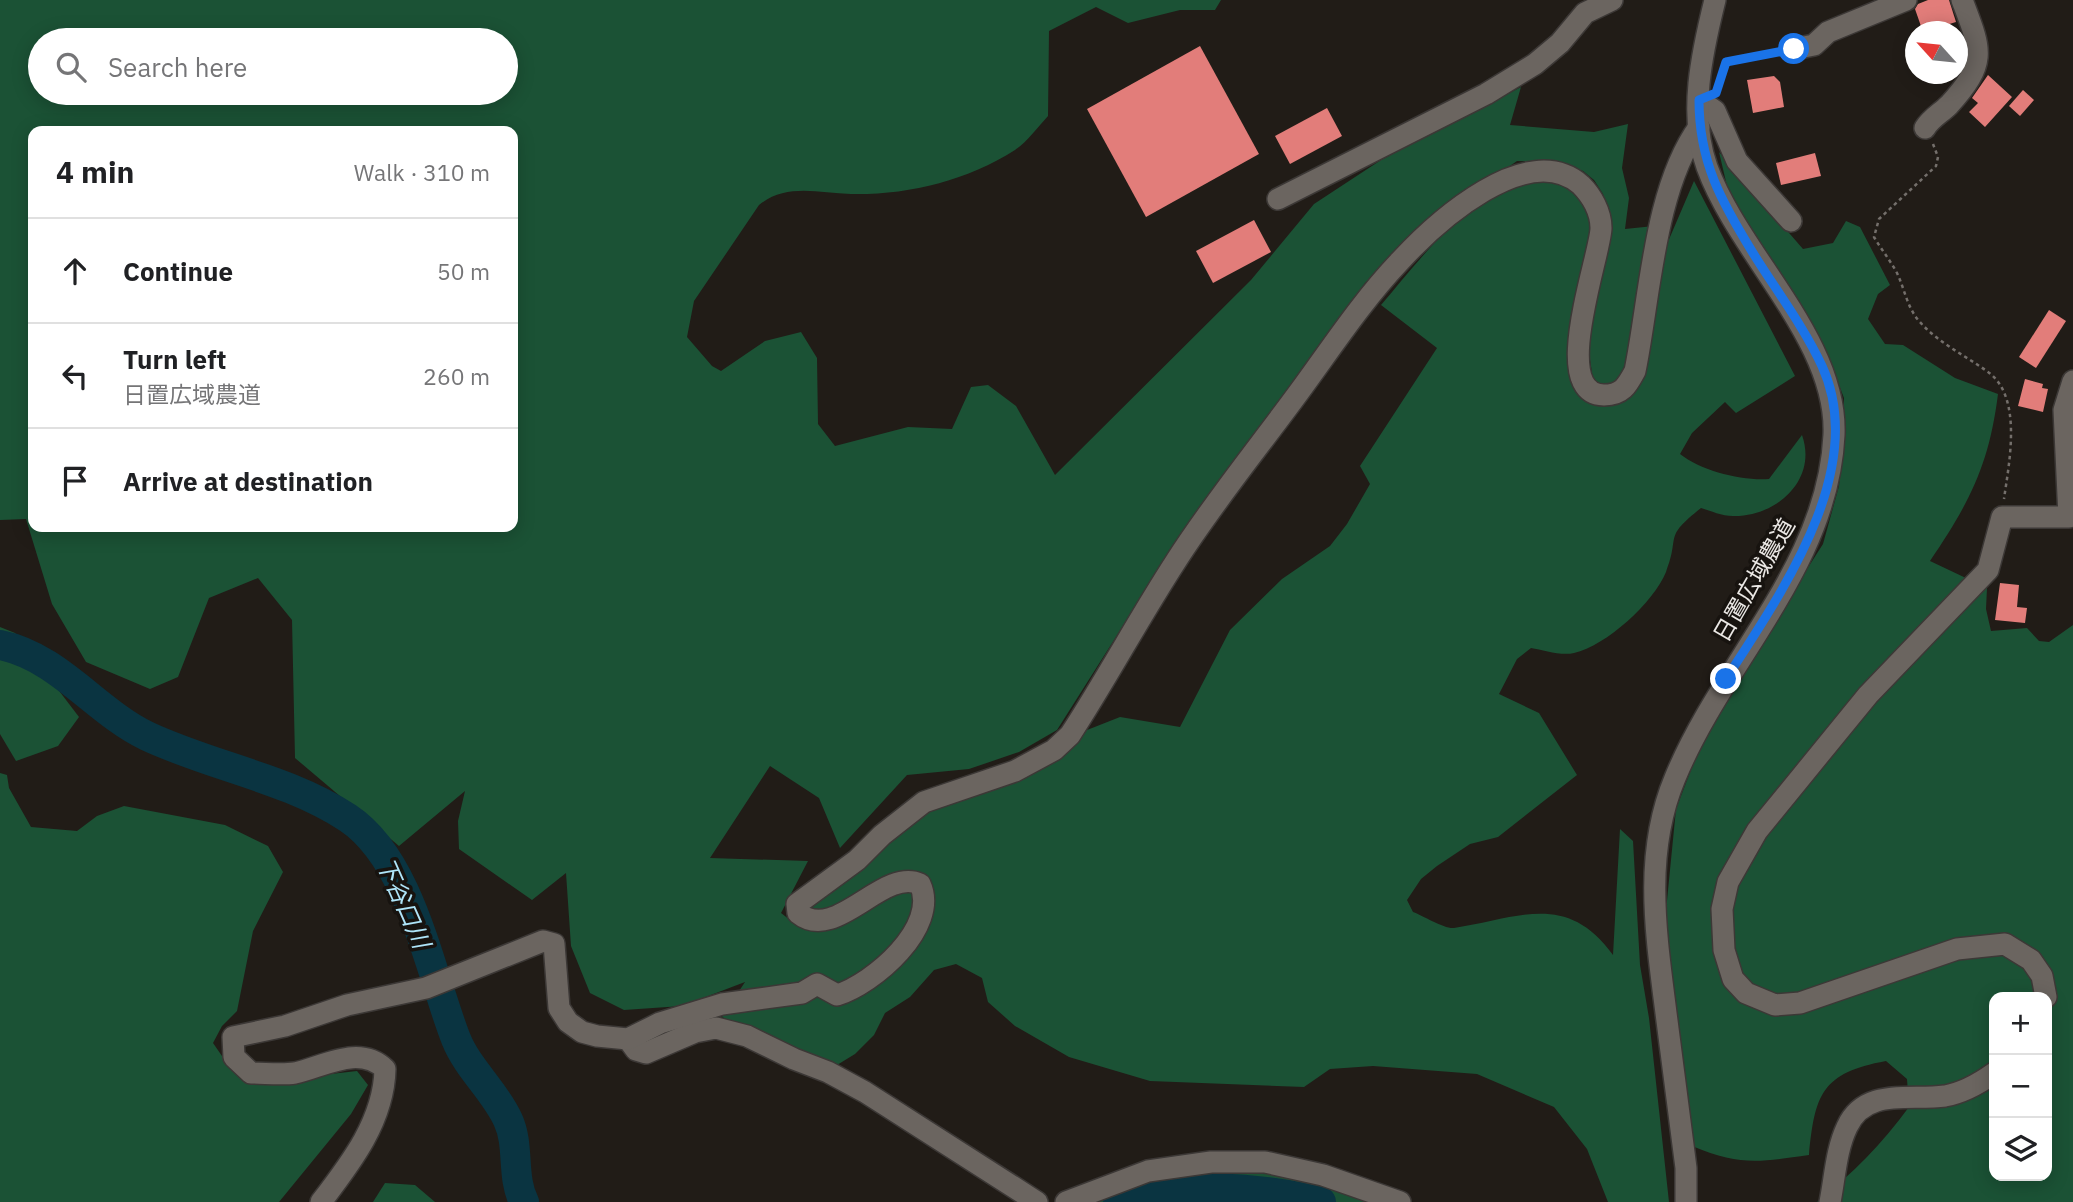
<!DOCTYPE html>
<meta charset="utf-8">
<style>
body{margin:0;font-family:"IBM Plex Sans","Noto Sans JP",sans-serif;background:#f2f2f2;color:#202124}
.controls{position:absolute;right:21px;bottom:21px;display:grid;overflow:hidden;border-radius:14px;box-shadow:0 4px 18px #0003}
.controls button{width:63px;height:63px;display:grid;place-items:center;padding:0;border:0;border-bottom:2px solid #e0e0e0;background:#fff;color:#202124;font:35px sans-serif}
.compass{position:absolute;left:1905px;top:21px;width:63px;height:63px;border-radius:50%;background:#fff;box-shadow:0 4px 18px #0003;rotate:297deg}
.stop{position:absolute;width:21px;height:21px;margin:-16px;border:5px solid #1a73e8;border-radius:50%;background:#fff}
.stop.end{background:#1a73e8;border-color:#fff;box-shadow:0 2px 7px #0008}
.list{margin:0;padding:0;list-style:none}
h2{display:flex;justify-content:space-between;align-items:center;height:91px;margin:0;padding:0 28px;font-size:30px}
h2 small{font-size:23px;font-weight:400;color:#757577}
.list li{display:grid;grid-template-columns:46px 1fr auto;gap:21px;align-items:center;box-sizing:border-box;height:105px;padding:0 28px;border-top:2px solid #e0e0e0}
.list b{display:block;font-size:26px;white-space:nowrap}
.list p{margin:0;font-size:23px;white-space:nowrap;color:#757577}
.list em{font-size:23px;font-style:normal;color:#757577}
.icon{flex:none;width:38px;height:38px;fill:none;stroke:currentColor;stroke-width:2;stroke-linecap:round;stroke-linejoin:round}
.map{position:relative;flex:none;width:2073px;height:1202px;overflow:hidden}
.search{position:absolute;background:#fff;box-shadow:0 4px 18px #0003;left:28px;top:28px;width:490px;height:77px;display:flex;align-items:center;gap:18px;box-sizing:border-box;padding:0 24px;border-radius:38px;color:#757577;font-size:26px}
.panel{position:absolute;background:#fff;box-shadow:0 4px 18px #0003;left:28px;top:126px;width:490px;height:406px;border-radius:14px}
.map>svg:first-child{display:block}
</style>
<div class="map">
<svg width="2073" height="1202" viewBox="0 0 2073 1202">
<rect width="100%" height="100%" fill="#211c17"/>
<g fill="#1b5235" fill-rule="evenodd">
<path d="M0,0h1221l-6,10h-35l-52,13 -32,-16 -47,24 -1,85c-10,11 -21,26 -33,34 -49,31 -106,45 -164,44 -33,-1 -65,-11 -92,11l-65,96 -7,36 25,29 9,5 44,-30 36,-9 16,26 1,66 17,22 73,-19 44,2 19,-42 17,-2 28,21 39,69 196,-195 63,-76 67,-44 140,-73 -11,38 84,7 34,-8 -6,44 7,30 -4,31 29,-3 -24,139 -9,17 -14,5 -14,-7 -6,-41 21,-117 -5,-28 -9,-14 -11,-9 -28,-9 -38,-1 -100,70 -52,52 -194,267 -114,180 -38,22 -50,17 -62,6 -67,73 -21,-50 -49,-32 -60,92 98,3 -27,52 18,14 5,-24 90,-87 88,-23 100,-61 38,-15 60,10 50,-97 52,-51 48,-33 17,-22 23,-40 -10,-18 77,-118 -56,-43c37,-43 97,-125 159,-127 12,-1 29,11 40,15l15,35 -17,162 14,13 23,1 31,-50 21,-110 27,-63 101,195 -59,37 -11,-11 -33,31 -12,21c21,17 62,27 89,25l33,-44c16,45 -26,82 -69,81 -11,0 -22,-5 -32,-8 -39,31 -20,26 -35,64 -12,30 -60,74 -92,81 -13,3 -31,-3 -43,-5l-14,11 -18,35 40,19 38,62 -79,62 -28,7 -33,22 -16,13 -14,21 6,12c11,4 31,17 41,16 63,-9 112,-38 159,27l7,-126 13,12 7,124 9,53 20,184h-61l-21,-53 -33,-42 -77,-33 -104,-8 -43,3 -26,18 -154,-6 -81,-24 -54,-31 -27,-24 -6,-24 -26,-14 -22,6 -24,27 -25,16 -11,22 -19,19 -18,11 -47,-16 -68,-32 23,-35 -63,24 -58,4 -34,-17 -19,-47 -5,-73 -34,27 -73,-51 -1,-28 7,-30 -66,55 -104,-88 -3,-138 -34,-42 -49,20 -31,79 -28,12 -64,-27 -34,-58 -26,-85 -26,1zM40,40h466v53h-466zM33,131h480v396h-480z"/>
<path d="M1719,152l84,97 30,-6 13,-22 14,6 30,58 -12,9 -10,25 17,25 18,1 52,33 43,16c-9,71 -28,108 -68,167l57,27 -1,21 5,22 36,-3 12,13 10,1 24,-17v577h-256c35,-28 65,-58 92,-95l-2,-28 -21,-18c-65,12 -71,34 -77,94 -50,7 -69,11 -117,-9l-28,-215 12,-122 21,-55 48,-88 78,-122 16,-58 4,-46 1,-42 -19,-49 -69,-111 -29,-52zM1994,997h53v179h-53z"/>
<path d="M0,627l15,6 64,84 -21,29 -42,15 -16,-27z"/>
<path d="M0,773l7,2 2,13 22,39 46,4 20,-15 27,-10 101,19 43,21 15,26 -30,59 -16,80 -15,15 -9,17 18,26 20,14 106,-12 11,14 -17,29 -72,88h-279z"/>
<path d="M1256,1170l64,13 57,19h-289l56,-23 58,-8z"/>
<path d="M385,1183l30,2 20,17h-62z"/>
</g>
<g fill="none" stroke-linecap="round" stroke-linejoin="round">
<g stroke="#0a3441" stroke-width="30">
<path d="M0,645c59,12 95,66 147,91 66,31 140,42 201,82 63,42 82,155 108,221 12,30 39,52 52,81 12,26 3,56 16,82"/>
<path d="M1118,1202c44,-24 155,-13 203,0"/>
</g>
</g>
<g fill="#e27d7a">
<path d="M1928,0h21l7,22 -33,10 -8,-23 3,-5z"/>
<path d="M1200,46l59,108 -113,63 -59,-108z"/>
<path d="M1988,75l24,22 -27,30 -16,-15 9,-9 -6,-5z"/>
<path d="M1774,76l6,6 4,25 -31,6 -6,-33z"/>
<path d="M2023,90l11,10 -14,16 -11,-10z"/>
<path d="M1327,108l15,28 -52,28 -15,-28z"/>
<path d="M1815,153l6,23 -40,9 -5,-22z"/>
<path d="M1254,220l17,32 -58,31 -17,-32z"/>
<path d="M2049,310l17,11 -30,47 -17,-11z"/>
<path d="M2025,379l18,5 -1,4 6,1 -5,23 -25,-6z"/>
<path d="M2000,583l19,2 -2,22 10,1 -2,15 -30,-3z"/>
</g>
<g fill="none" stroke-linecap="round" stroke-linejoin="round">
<defs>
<g id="minor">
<path d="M1794,49l20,-4 14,-13 78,-32"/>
<path d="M1699,100l16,11 22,50 54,60"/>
<path d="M1925,128c6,-10 16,-15 24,-23 39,-43 32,-55 13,-105"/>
<path d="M1278,199l208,-105 49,-30 25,-21 25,-30 27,-13"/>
<path d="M2046,997l-4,-21 -11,-16 -26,-16 -48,5 -157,54 -25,2 -29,-12 -13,-14 -9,-29 -2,-41 6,-27 29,-51 111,-136 120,-125 14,-53h67l-5,-107 9,-29"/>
<path d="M628,1039l8,11 10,3 49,-21 21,-4 31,8 47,23 34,13 37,20 172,110"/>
<path d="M321,1202c30,-39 63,-82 64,-133 -26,-25 -62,-2 -90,4 -14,2 -30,0 -44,0l-17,-16 -1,-20 52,-11 62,-21 79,-17 117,-47 11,3 5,64 9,14 14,10 15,4 31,3 32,-16 62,-19 80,-11 15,-9 20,11c36,-11 103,-68 83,-111 -38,-17 -84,60 -122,29l-1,-9 60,-44 25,-25 42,-33 91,-31 39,-21 16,-15c37,-57 69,-117 106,-174 37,-58 82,-113 123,-169 33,-45 63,-91 101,-131 36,-39 128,-123 181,-76 11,11 20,27 20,43 0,26 -53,167 3,167 18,0 23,-9 31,-24 15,-73 19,-182 64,-244"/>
<path d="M1066,1202l82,-31 63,-9h54l58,13 77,27"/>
<path d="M1686,1202v-34c-7,-52 -13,-104 -20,-155 -10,-79 -23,-159 9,-235 48,-117 153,-212 159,-343 4,-95 -95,-180 -127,-268 -19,-52 -5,-115 8,-167"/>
<path d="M1830,1202c5,-25 6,-52 17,-75 18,-40 63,-26 98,-31 17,-3 35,-13 49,-23"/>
</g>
</defs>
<use href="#minor" stroke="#3c3836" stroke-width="24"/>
<g stroke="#746f6b" stroke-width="2.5" stroke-dasharray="3.5 3.5" stroke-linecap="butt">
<path d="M1719,83l7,-21 51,-10"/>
<path d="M1933,144l5,13 -2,9 -57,53 -5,18c7,12 16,23 23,36 8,17 10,34 22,48 19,22 46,34 69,51 35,25 21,91 16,127"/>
</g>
<use href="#minor" stroke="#6b6560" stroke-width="21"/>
</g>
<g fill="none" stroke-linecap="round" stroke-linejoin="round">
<path stroke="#1a73e8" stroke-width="9" d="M1726,679c53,-83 144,-209 96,-313 -18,-39 -46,-76 -69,-113 -32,-52 -54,-91 -54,-153l17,-7 10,-31 68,-13"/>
</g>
<g text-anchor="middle" stroke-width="7" stroke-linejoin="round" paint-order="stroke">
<g font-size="23" fill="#ebe8e5" stroke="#17130f">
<text transform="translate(1754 580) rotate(-60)" y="8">日置広域農道</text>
</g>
<g font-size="24" font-style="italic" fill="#afe5f9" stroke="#17130f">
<text transform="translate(403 903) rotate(66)" y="8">下谷口川</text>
</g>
</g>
</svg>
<div class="controls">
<button>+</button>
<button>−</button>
<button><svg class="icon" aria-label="layers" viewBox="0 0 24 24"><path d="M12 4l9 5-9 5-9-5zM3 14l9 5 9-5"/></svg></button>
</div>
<svg class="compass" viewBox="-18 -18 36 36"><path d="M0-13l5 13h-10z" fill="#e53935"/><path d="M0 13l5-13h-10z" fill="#757577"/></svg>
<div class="stop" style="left:1794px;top:49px"></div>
<div class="stop end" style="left:1726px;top:679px"></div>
<div class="search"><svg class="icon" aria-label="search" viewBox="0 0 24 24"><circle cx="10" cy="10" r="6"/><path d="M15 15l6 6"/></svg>Search here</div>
<section class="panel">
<h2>4 min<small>Walk · 310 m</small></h2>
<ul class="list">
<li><svg class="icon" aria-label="ahead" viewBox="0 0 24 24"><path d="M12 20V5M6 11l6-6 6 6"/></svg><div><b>Continue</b></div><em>50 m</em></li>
<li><svg class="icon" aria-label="left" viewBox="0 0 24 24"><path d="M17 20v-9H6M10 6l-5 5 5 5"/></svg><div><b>Turn left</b><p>日置広域農道</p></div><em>260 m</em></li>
<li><svg class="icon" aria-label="arrive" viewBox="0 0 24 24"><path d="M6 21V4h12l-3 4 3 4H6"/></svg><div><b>Arrive at destination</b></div></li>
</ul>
</section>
</div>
